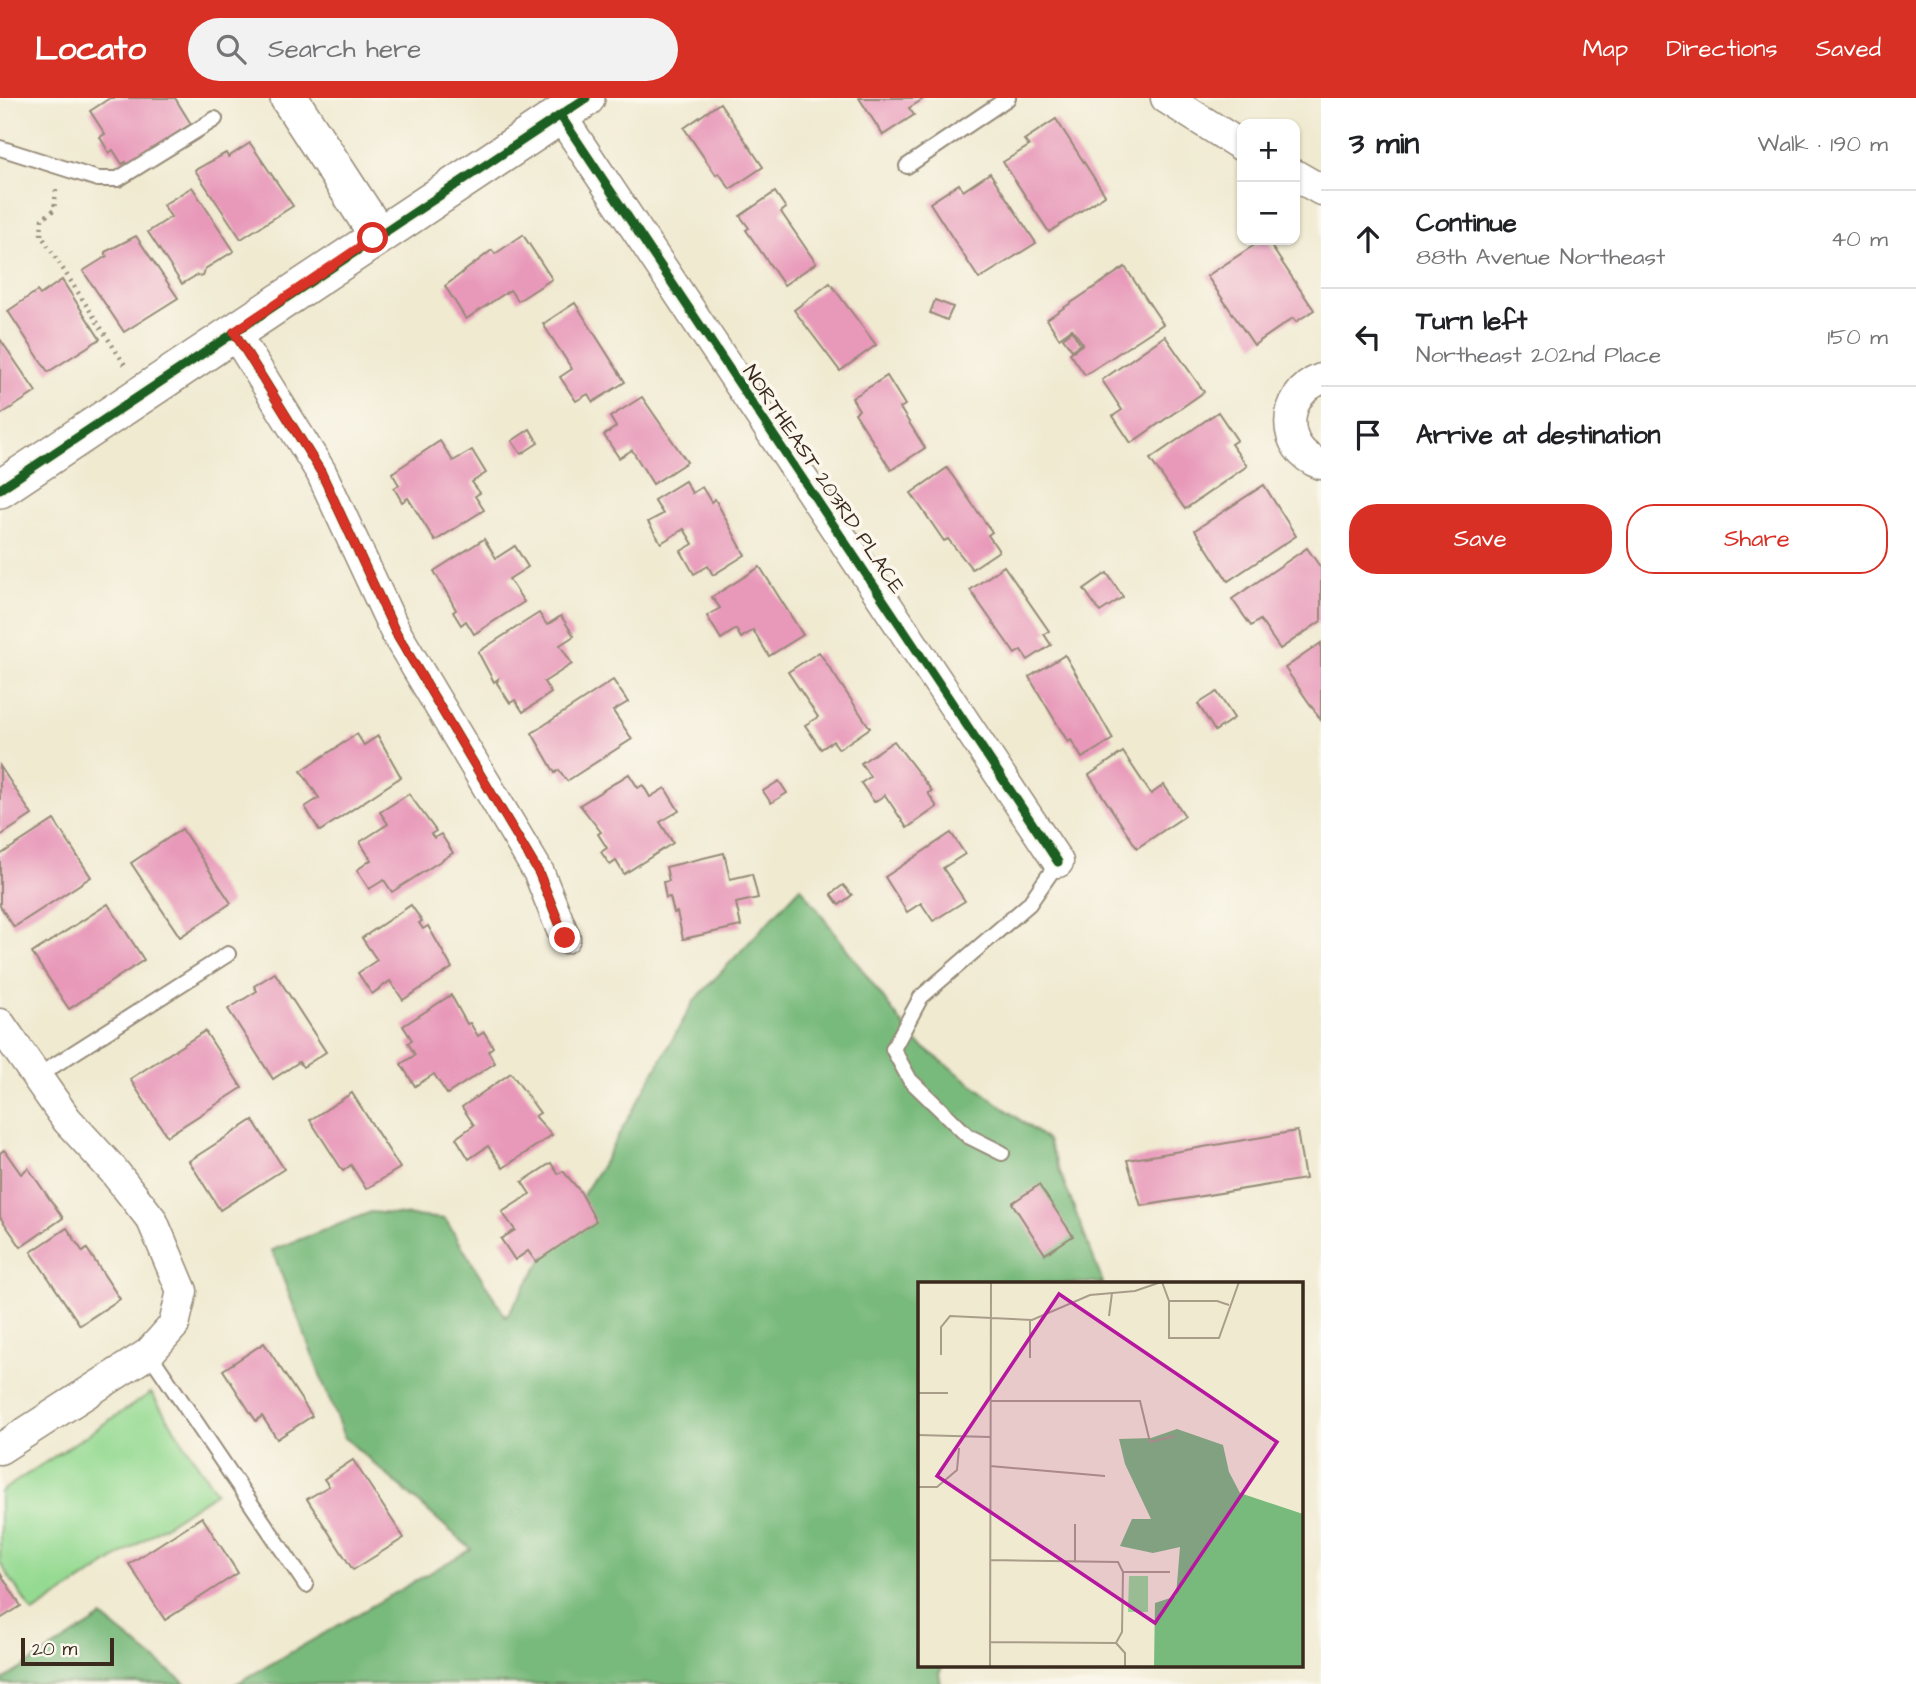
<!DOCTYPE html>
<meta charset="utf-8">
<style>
body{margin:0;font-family:"Architects Daughter",sans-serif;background:#f2f2f2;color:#202124}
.controls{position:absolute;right:21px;top:21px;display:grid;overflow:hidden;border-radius:14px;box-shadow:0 2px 5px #0004}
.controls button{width:63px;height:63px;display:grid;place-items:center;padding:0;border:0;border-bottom:2px solid #e0e0e0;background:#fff;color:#202124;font:35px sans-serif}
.scale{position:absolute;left:21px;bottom:18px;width:93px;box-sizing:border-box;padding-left:7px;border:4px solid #3b2a1e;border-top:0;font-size:19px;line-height:24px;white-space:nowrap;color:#3b2a1e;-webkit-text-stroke:5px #fbf7ec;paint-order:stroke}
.stop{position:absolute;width:21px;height:21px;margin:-16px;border:5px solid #d93025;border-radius:50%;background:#fff}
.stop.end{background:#d93025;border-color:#fff;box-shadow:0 2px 7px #0008}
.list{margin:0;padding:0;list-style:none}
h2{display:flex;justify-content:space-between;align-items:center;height:91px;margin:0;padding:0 28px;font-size:30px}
h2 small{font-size:23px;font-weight:400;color:#757577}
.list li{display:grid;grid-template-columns:46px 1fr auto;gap:21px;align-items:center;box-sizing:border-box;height:98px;padding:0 28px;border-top:2px solid #e0e0e0}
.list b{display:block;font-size:26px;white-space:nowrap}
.list p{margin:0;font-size:23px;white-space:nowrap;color:#757577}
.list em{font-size:23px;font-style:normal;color:#757577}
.actions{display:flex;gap:14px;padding:21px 28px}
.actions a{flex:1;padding:16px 0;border:2px solid #d93025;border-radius:28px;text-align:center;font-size:24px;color:#d93025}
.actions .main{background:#d93025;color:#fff}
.icon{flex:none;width:38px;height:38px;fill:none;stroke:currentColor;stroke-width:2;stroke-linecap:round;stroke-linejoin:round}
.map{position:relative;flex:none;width:1321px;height:1586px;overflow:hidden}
header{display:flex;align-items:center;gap:42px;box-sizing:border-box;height:98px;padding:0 35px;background:#d93025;color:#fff}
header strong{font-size:33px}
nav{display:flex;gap:38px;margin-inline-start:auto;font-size:24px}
.search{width:490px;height:63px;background:#f2f2f2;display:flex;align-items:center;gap:18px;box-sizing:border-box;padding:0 24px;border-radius:38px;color:#757577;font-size:26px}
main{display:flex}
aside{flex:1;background:#fff}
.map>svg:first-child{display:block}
</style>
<header>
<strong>Locato</strong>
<div class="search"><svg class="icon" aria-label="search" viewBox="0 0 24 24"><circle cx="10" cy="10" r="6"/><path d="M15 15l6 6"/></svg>Search here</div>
<nav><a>Map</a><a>Directions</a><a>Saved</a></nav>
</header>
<main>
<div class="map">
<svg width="1321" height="1586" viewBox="0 0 1321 1586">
<rect width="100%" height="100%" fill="#fbf7ec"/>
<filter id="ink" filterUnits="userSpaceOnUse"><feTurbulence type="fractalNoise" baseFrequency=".0143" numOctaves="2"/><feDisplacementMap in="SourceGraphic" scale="14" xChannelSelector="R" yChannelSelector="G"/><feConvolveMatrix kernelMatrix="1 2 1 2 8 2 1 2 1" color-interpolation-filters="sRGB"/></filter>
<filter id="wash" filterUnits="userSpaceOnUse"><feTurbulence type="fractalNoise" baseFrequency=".00686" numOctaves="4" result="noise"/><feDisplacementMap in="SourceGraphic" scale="28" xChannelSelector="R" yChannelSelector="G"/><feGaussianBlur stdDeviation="1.57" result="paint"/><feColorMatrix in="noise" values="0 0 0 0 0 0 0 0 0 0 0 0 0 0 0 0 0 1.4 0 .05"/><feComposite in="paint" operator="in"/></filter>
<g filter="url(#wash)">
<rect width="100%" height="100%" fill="#f0ead1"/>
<path fill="#95da92" stroke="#688258" stroke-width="2" d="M151,1295l65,99 -183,121 -33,-50v-71z"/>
<g fill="#78ba7c" stroke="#5a724d" stroke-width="2">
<path d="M801,789l114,154 133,100 55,142h-183v382h23l-4,8 2,11h-705l235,-135 -127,-112 -72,-187 99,-38 74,7 61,98 96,-152 92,-164z"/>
<path d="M102,1519l84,67h-186v-2z"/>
</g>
<g id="blocks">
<g fill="#e899b9">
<path d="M110,0h65l16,26 -64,41 -1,-3 -4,2 -9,-14 -4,3 -9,-16 5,-3 -15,-23z"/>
<path d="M859,0h66l-16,10 5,7 -31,20z"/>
<path d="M720,5l43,64 -33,22 -11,-16 -3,2 -32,-47z"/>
<path d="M1056,21l49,76 -56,37 -46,-70 26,-16 -5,-6z"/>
<path d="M250,45l43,63 -52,33 -46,-69 31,-17 2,4z"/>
<path d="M990,75l46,70 -57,36 -49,-76 29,-19 4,7z"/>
<path d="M192,89l42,64 -29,18 -2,7 -6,-1 -15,9 -34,-52 23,-15 -8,-12z"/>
<path d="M775,94l11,16 -5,4 35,51 -32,22 -38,-55 3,-2 -9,-12z"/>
<path d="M523,137l29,44 -34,22 -8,-11 -44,29 -21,-33 47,-36 3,4z"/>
<path d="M136,138l42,62 -54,34 -41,-61 24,-15 -2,-4z"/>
<path d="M1262,142h5l47,70 -18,12 -3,-4 -39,27 -47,-69z"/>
<path d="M1125,169l38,57 -78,51 -15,-22 13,-9 -11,-15 -13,9 -12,-19z"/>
<path d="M62,182l38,59 -52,33 -40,-61 29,-20 3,4z"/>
<path d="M830,185l46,62 -36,26 -46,-61z"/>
<path d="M935,202l18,7 -6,13 -17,-7z"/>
<path d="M575,205l50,79 -32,20 -5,-8 -12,7 -16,-24 12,-8 -29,-45z"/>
<path d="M1072,233l8,13 -8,6 -9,-12z"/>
<path d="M1165,238l39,56 -73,51 -18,-27 9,-6 -20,-30z"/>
<path d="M0,241l36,53 -36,23z"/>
<path d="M887,278l18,29 -5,3 25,40 -34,22 -36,-57 4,-3 -7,-12z"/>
<path d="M642,299l45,65 -34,22 -21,-34 -13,8 -15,-23 12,-8 -6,-10z"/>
<path d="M1218,314l19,28 -6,4 16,22 -62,43 -35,-50z"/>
<path d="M530,331l8,14 -17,11 -9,-13z"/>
<path d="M440,343l13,20 19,-11 14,23 -14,9 8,11 -5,3 9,14 -49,31 -27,-43 -6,4 -8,-14 5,-3 -7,-12z"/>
<path d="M947,370l45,64 -4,3 11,16 -27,18 -24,-30 -4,2 -33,-48z"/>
<path d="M685,383l7,12 10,-6 9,15 4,-3 30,56 -32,20 -5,-9 -14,8 -13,-23 12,-7 -9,-15 -23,14 -13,-21 15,-8 -9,-14z"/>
<path d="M1264,387l32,51 -68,45 -33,-51z"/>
<path d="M484,441l12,19 19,-12 13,21 -19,12 15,23 -50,32 -8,-13 -5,4 -8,-13 3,-2 -8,-15 -14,-24z"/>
<path d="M1307,450l14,20v53l-41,28 -20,-29 -9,6 -19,-27z"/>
<path d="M1004,468l45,65 -5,3 7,11 -23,15 -7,-10 -6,4 -45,-64z"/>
<path d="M760,469l43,68 -34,21 -16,-26 -12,8 -5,-9 -15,10 -14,-23 13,-8 -8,-11z"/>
<path d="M1107,475l16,24 -23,15 -16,-23z"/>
<path d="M539,515l8,12 14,-9 13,20 -14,9 12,19 -28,18 7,11 -28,19 -8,-12 -5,3 -13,-20 1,-4 -4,3 -16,-30z"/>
<path d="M1321,545v77l-36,-52z"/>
<path d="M819,554l51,76 -31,21 -6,-8 -12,8 -16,-24 13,-8 -30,-45z"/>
<path d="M1065,557l48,84 -31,19 -11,-18 -3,2 -39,-65z"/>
<path d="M613,582l15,22 -15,9 19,28 -65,42 -8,-11 -4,3 -23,-40z"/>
<path d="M1217,594l17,26 -19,13 -17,-27z"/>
<path d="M357,636l7,11 14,-9 23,41 -81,54 -15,-24 14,-9 -18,-27z"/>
<path d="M894,643l38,50 -4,2 9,14 -30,21 -22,-33 -11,7 -13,-19 9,-6 -9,-14z"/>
<path d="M1123,654l28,42 13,-9 21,31 -48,32 -48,-73z"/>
<path d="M0,668l32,49 -32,21z"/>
<path d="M629,676l9,14 5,-3 7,12 15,-9 14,23 -19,11 13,21 -49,31 -8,-13 -6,4 -9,-13 6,-4 -9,-14 3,-2 -21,-27z"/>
<path d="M779,683l8,12 -16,10 -8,-12z"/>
<path d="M409,696l27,37 -5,3 3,4 7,-4 12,19 -61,39 -8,-12 -15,9 -12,-19 14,-10 -11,-18 28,-18 -8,-12z"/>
<path d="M54,722l37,57 -77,50 -14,-21v-51z"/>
<path d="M182,731l49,74 -51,34 -49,-74z"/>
<path d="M951,735l14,21 -22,14 22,33 -32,20 -12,-18 -14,9 -22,-35z"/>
<path d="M724,755l6,26 22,-5 6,24 -22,5 5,23 -58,13 -6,-27 -3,1 -4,-16 -4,1 -3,-16 6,-1 -3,-14z"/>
<path d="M843,787l9,10 -13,10 -8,-11z"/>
<path d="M108,806l36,56 -75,49 -37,-56z"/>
<path d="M411,807l11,16 -3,2 4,6 5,-3 24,42 -49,32 -13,-19 -18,13 -14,-21 19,-13 -15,-22z"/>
<path d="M275,875l51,79 -23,15 -4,-5 -26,17 -45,-70 29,-18 -3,-5z"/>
<path d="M451,897l16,29 3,-1 8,13 6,-4 9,15 -5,4 7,12 -48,31 -13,-20 -19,12 -14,-22 14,-9 -7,-12 4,-3 -9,-14z"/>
<path d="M205,933l37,57 -75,48 -37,-57z"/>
<path d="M511,975l29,40 -5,3 17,19 -49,33 -15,-22 -19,13 -13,-21 18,-13 -12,-18z"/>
<path d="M352,995l48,75 -34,21 -15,-24 -8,6 -33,-51z"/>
<path d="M253,1022l31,49 -64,41 -31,-49z"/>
<path d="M1297,1033l8,48 -164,27 -14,-46z"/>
<path d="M4,1052l17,24 7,-6 35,50 -42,29 -21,-30v-64z"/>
<path d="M551,1065l7,11 5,-3 17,20 16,30 -60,41 -8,-11 -13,9 -14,-21 14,-9 -13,-18 28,-18 -8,-12z"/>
<path d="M1039,1087l34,51 -28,18 -33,-51z"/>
<path d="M67,1130l16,24 4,-3 33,50 -40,26 -49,-73z"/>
<path d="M264,1245l48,73 -35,23 -15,-23 -6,5 -33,-51z"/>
<path d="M353,1362l51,78 -51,32 -46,-71 22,-13 -5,-7z"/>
<path d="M202,1419l36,56 -73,47 -36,-56z"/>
<path d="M0,1475l21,33 -21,13z"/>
</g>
</g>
</g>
<g filter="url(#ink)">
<use href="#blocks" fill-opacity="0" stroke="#968a78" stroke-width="2"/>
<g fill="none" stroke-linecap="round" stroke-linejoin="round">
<defs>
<g id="service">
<path d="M0,50l98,31h20l97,-60"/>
<path d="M907,68l101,-68"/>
<path d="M36,979l192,-123"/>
<path d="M1002,1055l-34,-17 -58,-56 -17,-31 28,-52 108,-93 29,-42"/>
<path d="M149,1255l157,232"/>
</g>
<g id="minor">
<path d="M1166,0l76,48"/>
<path d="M560,17l498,747"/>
<path d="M1295,77l26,15"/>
<path d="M234,234l87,140 75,161 143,240 26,65"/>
<path d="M1321,281c-40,15 -42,71 0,85"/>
<path d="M0,926l67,96 46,50 39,50 30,71 -8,34 -25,28 -149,96"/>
</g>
<g id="tertiary">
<path d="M289,0l89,137"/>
<path d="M0,391l586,-391"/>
</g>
</defs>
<use href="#service" stroke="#968a78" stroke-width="18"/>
<use href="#minor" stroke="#968a78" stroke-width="33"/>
<use href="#tertiary" stroke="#968a78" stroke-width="40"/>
<path stroke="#968a78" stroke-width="4.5" stroke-dasharray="2 5" stroke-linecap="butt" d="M56,92l-2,20 -12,9 -1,16 84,130"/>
<use href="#service" stroke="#fff" stroke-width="14"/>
<use href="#minor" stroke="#fff" stroke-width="30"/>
<use href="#tertiary" stroke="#fff" stroke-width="37"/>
<defs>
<g id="cycleway">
<path d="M560,17l498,747"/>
<path d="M234,234l87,140 75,161 143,240 26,65"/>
<path d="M0,391l586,-391"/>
</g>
</defs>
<use href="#cycleway" stroke="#fbf7ec" stroke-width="13"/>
<use href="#cycleway" stroke="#1b5e20" stroke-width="9"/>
</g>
</g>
<g fill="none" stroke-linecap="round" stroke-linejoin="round" filter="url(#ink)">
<path stroke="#d93025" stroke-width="9" d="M373,140l-139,94 87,140 75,161 143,240 26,65"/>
</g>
<g text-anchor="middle" stroke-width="7" stroke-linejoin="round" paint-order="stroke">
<g font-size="21" fill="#3b2a1e" stroke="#fbf7ec">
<text transform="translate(824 381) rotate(56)" y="7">NORTHEAST 203RD PLACE</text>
</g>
</g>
<g transform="translate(918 1184)">
<rect width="385" height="385" fill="#f0ead1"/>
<path d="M211,294h19v36h-20z" fill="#95da92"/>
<path d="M259,147l46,16 6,27 11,21 63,21v153h-149l1,-64 21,-7 4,-49 -27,6 -33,-7 12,-27h19l-26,-55 -6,-25 32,-1z" fill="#78ba7c"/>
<path fill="none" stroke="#a89d89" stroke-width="2" d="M244,0l7,19v37h50l20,-56M251,19h48l12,4M191,34l3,-23M112,39v37M23,73v-28l9,-11 82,4 58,-25 45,-4 26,-9M0,111h30M73,119h149l10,41 25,-6M0,153l72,2M72,184l115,10M0,205h19l20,-17 2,-22M72,278l128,2 5,10 -1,60 -6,11M157,280v-38M205,290h47M72,360l126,1M198,361l9,10v14M72,385l1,-385"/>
<path fill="#b5179e" fill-opacity="0.15" stroke="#b5179e" stroke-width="3.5" d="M141,12l218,148 -122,181 -218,-147z"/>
<rect width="385" height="385" fill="none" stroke="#3b2a1e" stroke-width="3.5"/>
</g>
</svg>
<div class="controls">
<button>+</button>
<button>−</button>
</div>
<div class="scale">20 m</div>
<div class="stop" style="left:373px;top:140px"></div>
<div class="stop end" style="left:565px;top:840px"></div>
</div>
<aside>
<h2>3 min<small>Walk · 190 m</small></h2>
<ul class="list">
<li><svg class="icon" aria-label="ahead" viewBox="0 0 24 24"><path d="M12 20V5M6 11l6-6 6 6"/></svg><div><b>Continue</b><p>88th Avenue Northeast</p></div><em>40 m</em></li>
<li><svg class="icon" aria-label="left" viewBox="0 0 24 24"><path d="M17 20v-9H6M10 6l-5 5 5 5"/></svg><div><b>Turn left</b><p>Northeast 202nd Place</p></div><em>150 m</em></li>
<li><svg class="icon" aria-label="arrive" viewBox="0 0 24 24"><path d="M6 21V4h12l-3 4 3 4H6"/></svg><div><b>Arrive at destination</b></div></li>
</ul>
<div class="actions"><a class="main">Save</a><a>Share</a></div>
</aside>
</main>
